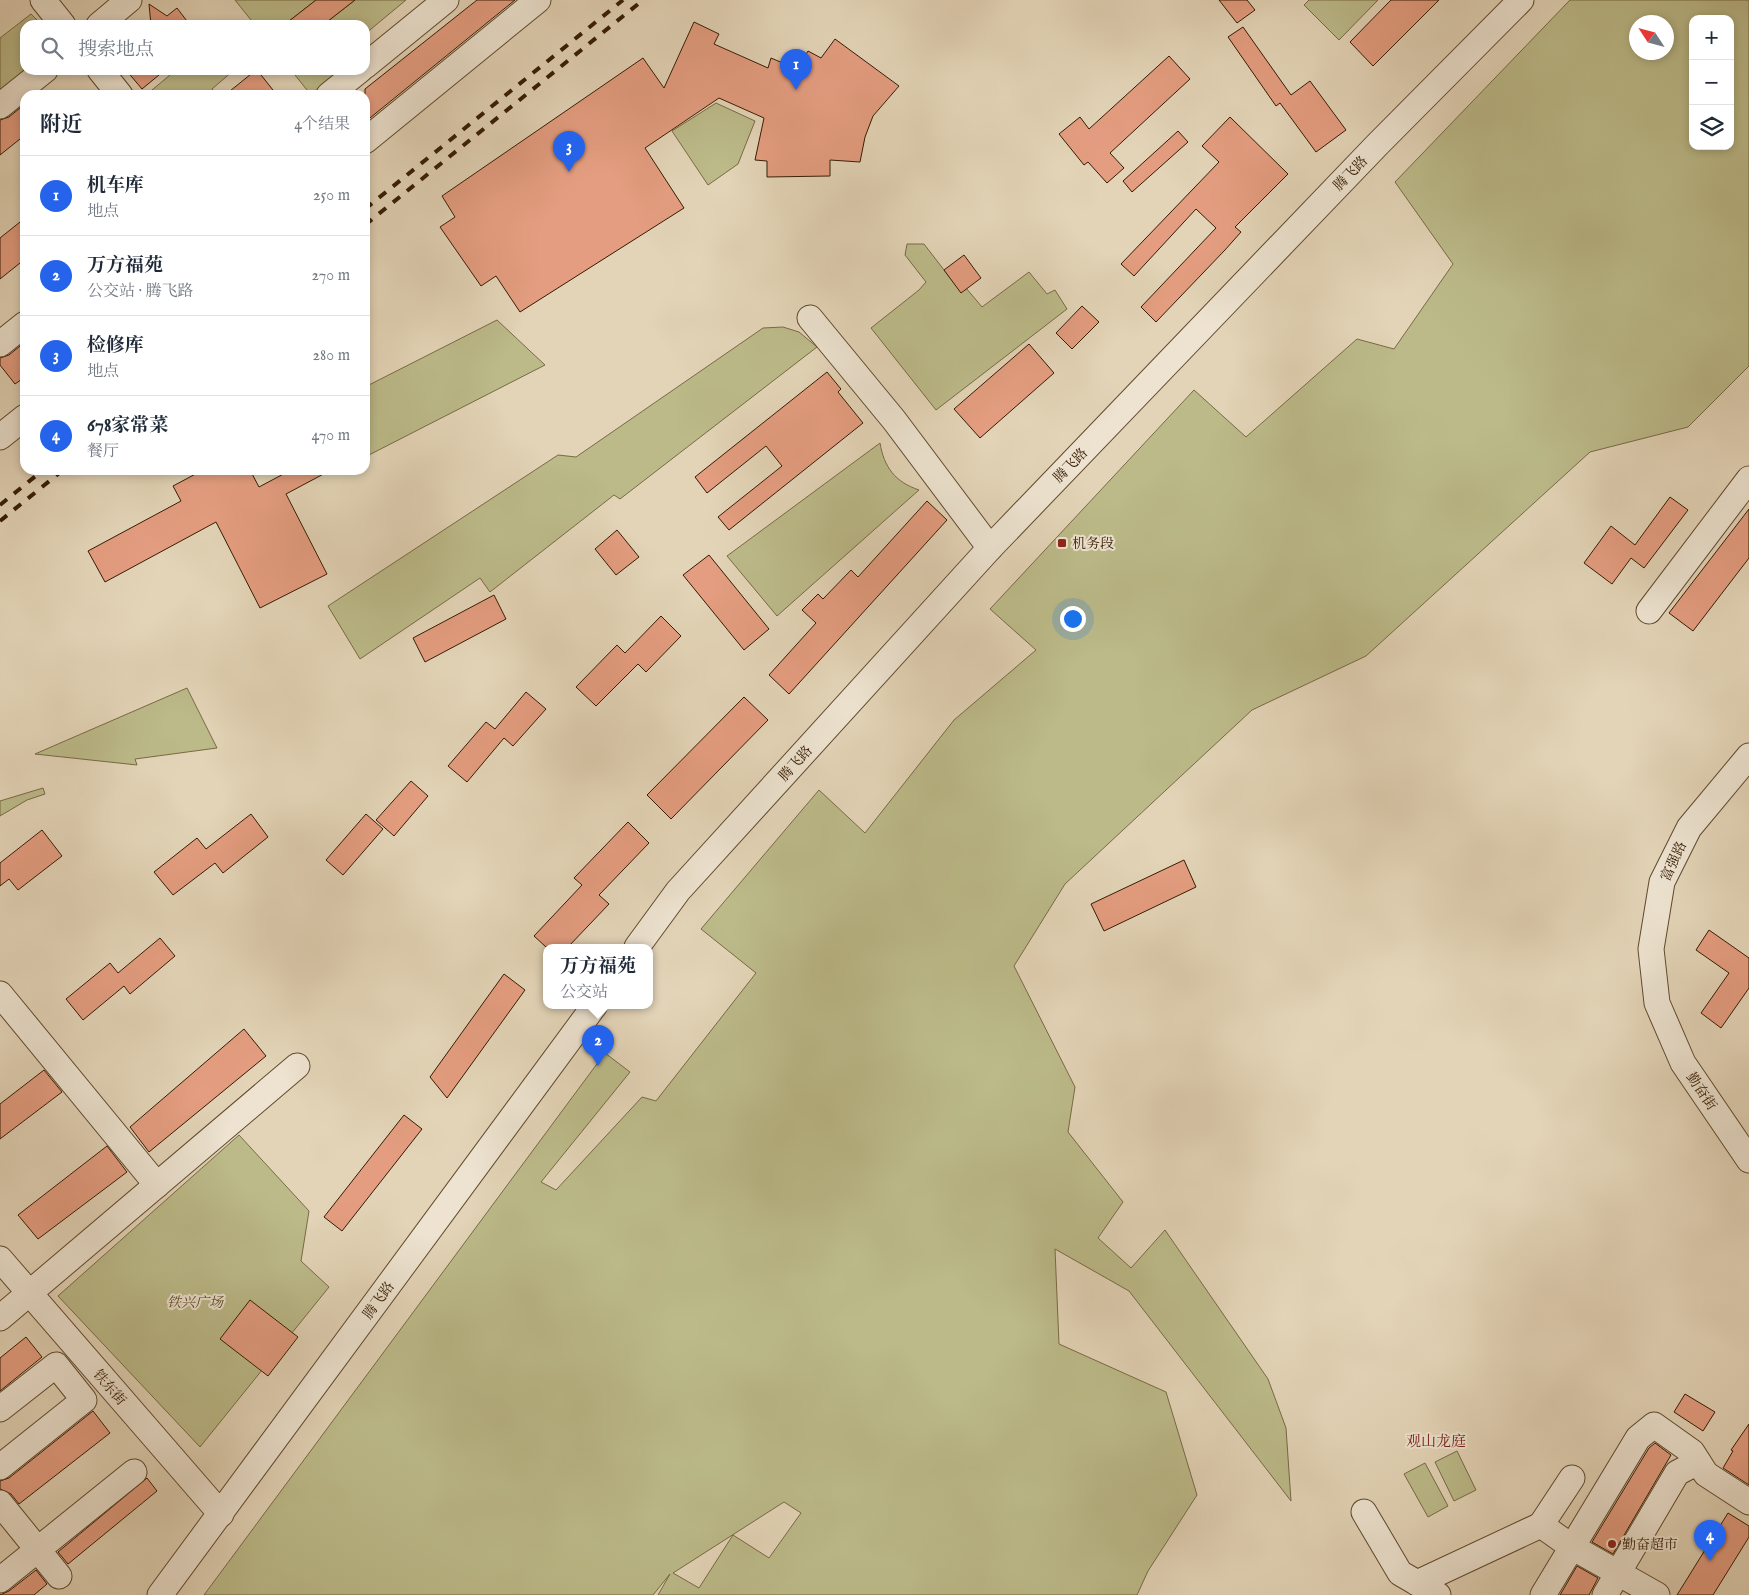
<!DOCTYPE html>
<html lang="zh">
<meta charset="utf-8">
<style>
body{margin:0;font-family:"IM FELL English","Noto Serif SC",serif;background:#f6f6f7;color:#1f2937}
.controls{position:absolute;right:15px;top:15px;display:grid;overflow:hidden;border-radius:10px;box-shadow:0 2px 8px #0003}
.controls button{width:45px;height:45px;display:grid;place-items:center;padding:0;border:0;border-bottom:1px solid #e0e1e3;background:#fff;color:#1f2937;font:25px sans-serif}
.compass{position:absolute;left:1629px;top:15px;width:45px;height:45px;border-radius:50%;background:#fff;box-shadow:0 2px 8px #0003;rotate:306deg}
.you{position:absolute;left:1072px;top:618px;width:18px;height:18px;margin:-12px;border:4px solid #fff;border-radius:50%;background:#1a73e8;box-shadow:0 0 0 8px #1a73e833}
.badge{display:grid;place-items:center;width:32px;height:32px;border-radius:50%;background:#2563eb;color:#fff;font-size:16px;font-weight:700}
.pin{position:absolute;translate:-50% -41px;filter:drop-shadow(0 1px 2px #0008)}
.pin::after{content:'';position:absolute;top:26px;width:18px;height:15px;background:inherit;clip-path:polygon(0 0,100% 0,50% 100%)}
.popup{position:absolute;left:543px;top:944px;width:110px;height:65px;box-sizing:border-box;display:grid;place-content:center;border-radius:10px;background:#fff;filter:drop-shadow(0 1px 4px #0005);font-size:16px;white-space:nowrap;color:#747a83}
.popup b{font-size:19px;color:#1f2937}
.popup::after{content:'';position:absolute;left:50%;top:100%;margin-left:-10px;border:10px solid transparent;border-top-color:#fff}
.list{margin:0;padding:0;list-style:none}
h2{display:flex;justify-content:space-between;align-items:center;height:65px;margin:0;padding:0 20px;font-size:21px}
h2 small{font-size:16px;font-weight:400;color:#747a83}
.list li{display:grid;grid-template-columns:32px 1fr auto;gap:15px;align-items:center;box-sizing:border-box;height:80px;padding:0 20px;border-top:1px solid #e0e1e3}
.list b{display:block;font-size:19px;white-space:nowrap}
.list p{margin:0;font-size:16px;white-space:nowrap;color:#747a83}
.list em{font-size:16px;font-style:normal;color:#747a83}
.icon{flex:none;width:28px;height:28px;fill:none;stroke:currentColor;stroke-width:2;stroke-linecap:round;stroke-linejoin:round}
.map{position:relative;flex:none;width:1749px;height:1595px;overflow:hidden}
.search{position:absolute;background:#fff;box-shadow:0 2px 8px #0003;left:20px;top:20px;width:350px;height:55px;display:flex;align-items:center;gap:12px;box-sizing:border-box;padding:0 18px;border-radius:15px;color:#747a83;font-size:19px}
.panel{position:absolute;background:#fff;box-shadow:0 2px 8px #0003;left:20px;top:90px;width:350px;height:385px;border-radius:15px}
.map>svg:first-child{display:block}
</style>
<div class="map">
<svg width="1749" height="1595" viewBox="0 0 1749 1595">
<rect width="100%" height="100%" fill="#e3d4b7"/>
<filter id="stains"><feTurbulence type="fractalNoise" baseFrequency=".004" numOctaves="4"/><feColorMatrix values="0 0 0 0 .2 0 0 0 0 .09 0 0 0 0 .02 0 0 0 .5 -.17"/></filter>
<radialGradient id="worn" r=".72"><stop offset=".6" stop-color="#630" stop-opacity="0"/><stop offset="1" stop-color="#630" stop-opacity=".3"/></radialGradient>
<g fill="#bcba89" stroke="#786a45" fill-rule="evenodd">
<path d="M235,0h81l-32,25h-29z"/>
<path d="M355,0h51l-41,34v-9h-42z"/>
<path d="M1309,0h69l-39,40 -35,-35z"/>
<path d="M1570,0h179v366l-61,61 -98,25 -224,204 -114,54 -187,174 -51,82 61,121 -7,45 55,70 -25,36 33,30 34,-38 103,149 18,49 5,73 -162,-210 -74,-42 4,95 107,48 31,103 -49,76 -11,24h-479l12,-21 -17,21h-449l401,-542 25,19 -89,110 15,8 86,-93 14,4 100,-128 -55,-44 118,-139 46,43 89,-113 82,-70 -46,-41 204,-219 52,47 111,-98 37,10 59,-85 -58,-82zM1693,19h37v127h-37zM1636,22h30v30h-30zM784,1502l17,11 -32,45 -36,-23 -34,53 -26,-15z"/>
<path d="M31,14l11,11h-17v45l-25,23v-55z"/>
<path d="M176,70h58l-22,19 4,6h-70z"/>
<path d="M291,70h38l5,7 -20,18h-3z"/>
<path d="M716,103l39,18 -17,43 -30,21 -36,-54z"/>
<path d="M907,244h17l37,48 5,-4 16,19 47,-35 18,22 8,-4 12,19 -131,101 -65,-82 48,-38 7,-8 -21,-27z"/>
<path d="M497,320l48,45 -180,92v-70z"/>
<path d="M783,327l16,5 18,15 -197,152 -6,-4 -124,97 -10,-14 -120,81 -32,-53 230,-151 18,2 187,-129z"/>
<path d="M880,443c4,24 15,39 39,47l-142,126 -50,-60z"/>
<path d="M187,688l30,60 -82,11 2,6 -102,-11z"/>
<path d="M43,788l2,6 -18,6 -27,16v-15z"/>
<path d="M239,1135l70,76 -8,50 28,26 -129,160 -142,-151z"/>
<path d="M1457,1451l19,39 -22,11 -19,-39z"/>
<path d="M1425,1463l23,43 -20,11 -24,-43z"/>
</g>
<g fill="#e49d80" stroke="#351b01">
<path d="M316,0h39l-32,25h-39z"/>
<path d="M477,0h38l-150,122v-33z"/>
<path d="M1219,0h28l8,10 -18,13z"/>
<path d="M1391,0h48l-66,66 -23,-24z"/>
<path d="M149,4l18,12 10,-8 13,17h-39z"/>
<path d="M694,22l25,12 -5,10 54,24 3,-10 26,11 11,-18 13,7 14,-19 64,47 -26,30 -8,21 -5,25 -30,-2v16l-63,1v-16l-12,-1 9,-42 -45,-20 -74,50 39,60 -164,104 -24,-36 -15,10 -41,-59 15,-10 -13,-21 201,-138 21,30z"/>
<path d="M1243,27l48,68 19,-14 36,49 -30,22 -36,-49 -4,3 -48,-69z"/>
<path d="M1169,56l21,23 -80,74 14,15 -17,15 -19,-21 -4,3 -25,-31 21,-17 9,12z"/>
<path d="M126,70h39l-23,19z"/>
<path d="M257,70l20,25h-52l31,-25z"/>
<path d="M25,104v31l-25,20v-35l9,-3z"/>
<path d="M1230,117l58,57 -53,53 6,5 -16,18 -69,72 -15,-15 75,-79 -20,-19 -62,67 -13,-12 98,-102 -17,-16z"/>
<path d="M1178,131l10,11 -56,50 -9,-11z"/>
<path d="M25,218v41l-25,20v-41z"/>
<path d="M964,255l17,23 -20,15 -17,-23z"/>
<path d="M1082,306l17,16 -27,27 -16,-16z"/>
<path d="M25,342v35l-10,7 -15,-19v-7l9,-3z"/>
<path d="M1029,344l25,29 -74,65 -26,-29z"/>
<path d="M827,372l14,17 -3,3 25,31 -134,107 -11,-13 64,-51 -16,-20 -59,47 -12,-16z"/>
<path d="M203,470h47l9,17 32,-17h40l-45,24 41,80 -67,34 -44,-86 -111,60 -17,-31 93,-50 -8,-15z"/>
<path d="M1670,497l18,13 -44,58 -13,-10 -19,26 -28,-21 27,-37 24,19z"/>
<path d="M927,501l20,19 -158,174 -20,-19 47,-52 -14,-13 16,-16 5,5 28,-29 7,7z"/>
<path d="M1749,509v49l-56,73 -24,-18z"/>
<path d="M617,530l22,27 -23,18 -21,-26z"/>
<path d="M709,555l60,74 -25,21 -61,-75z"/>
<path d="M494,595l12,24 -81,43 -12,-24z"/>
<path d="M661,616l20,20 -35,36 -8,-8 -42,42 -20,-19 41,-42 8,8z"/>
<path d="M526,692l20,17 -33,37 -9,-8 -37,44 -19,-16 38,-44 9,7z"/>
<path d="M744,697l24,23 -97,99 -24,-24z"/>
<path d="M411,781l17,15 -34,40 -18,-16z"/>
<path d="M251,814l17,23 -45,36 -8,-10 -42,32 -19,-23 43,-34 9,11z"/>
<path d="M366,814l17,15 -40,46 -17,-15z"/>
<path d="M628,822l21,21 -50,52 10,9 -41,43h-22l-12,-11 48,-51 -8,-7z"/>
<path d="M42,830l20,26 -44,34 -9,-11 -9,7v-23z"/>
<path d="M1184,860l12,27 -92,44 -13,-27z"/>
<path d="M1709,930l40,28v30l-28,40 -20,-15 28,-40 -33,-23z"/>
<path d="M160,938l15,18 -45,38 -6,-8 -41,34 -17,-21 44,-36 8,10z"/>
<path d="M504,974l21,16 -78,108 -17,-21z"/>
<path d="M244,1029l22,27 -117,96 -19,-25z"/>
<path d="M44,1070l18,22 -62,47v-35z"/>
<path d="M404,1115l18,14 -80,102 -18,-14z"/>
<path d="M107,1146l20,26 -89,67 -20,-24z"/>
<path d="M250,1300l48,37 -30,39 -48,-37z"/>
<path d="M26,1337l16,20 -42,34v-33z"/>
<path d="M1685,1394l30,18 -12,19 -29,-19z"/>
<path d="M93,1411l17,22 -91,71 -8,-10 -11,-5v-8l9,-3z"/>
<path d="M1749,1424v61l-26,-17 10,-17 -2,-1z"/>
<path d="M1655,1443l16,12 -58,99 -21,-12 57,-94z"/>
<path d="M147,1478l10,13 -89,73 -10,-12z"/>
<path d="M1728,1513l21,13v11l-36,58h-36z"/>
<path d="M1577,1566l21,12 -9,17h-29z"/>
<path d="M36,1570l11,14 -13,11h-34l9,-4z"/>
</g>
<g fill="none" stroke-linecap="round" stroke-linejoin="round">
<defs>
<g id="minor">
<path d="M43,0l20,25"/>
<path d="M99,25l30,-25"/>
<path d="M365,66l81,-66"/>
<path d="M100,70l20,25"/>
<path d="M329,95l31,-25"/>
<path d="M0,106l45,-36"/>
<path d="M365,141l173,-141"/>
<path d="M810,318l84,102 96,128"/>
<path d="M0,344l25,-20"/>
<path d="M0,437l25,-20"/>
<path d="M1649,611l100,-132"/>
<path d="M1749,756l-60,72 -27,54 -11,67 6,54 26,60 66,97"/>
<path d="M637,947l41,-56 312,-343 387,-403 144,-145"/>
<path d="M0,994l157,191"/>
<path d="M0,1259l221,255"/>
<path d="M0,1318l297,-252"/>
<path d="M0,1409l56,-44 28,35 -84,67"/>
<path d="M1572,1478l-31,47 31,22 85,48"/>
<path d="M0,1503l59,73"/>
<path d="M1364,1512l36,61 38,22"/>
<path d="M0,1580l134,-108"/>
<path d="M1417,1583l124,-58"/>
<path d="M160,1595l435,-590"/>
<path d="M1543,1595l95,-157 16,-13 38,27 14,22 43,28"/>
<path d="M1605,1595l72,-122 21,-11"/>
</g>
</defs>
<use href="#minor" stroke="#60492e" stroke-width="27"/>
<use href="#minor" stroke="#ede3d0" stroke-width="25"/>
<g stroke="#351b01" stroke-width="4" stroke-dasharray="9 9" stroke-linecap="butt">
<path d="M365,209l258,-209"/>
<path d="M365,225l278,-225"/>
<path d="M0,505l43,-35"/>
<path d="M0,521l63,-51"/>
</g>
</g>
<g fill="#8f2418" stroke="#ede3d0" stroke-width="2">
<rect x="1057" y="538" width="10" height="10" rx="2.5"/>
<circle cx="1612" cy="1544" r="5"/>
</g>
<g text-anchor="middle" stroke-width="4" stroke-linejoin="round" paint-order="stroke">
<g font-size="14" fill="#351b01" stroke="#ede3d0">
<text transform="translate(1350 173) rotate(-46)" y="5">腾飞路</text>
<text transform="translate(1070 465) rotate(-46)" y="5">腾飞路</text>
<text transform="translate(795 763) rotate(-48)" y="5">腾飞路</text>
<text transform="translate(1673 861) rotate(-65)" y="5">富强路</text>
<text transform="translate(1702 1091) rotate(56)" y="5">勤奋街</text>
<text transform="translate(378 1300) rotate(-54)" y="5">腾飞路</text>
<text transform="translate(110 1387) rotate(49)" y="5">铁东街</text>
</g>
<g font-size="14" fill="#351b01" stroke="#ede3d0" text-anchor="start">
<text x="1072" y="548">机务段</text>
<text x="1622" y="1549">勤奋超市</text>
</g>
<g font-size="14" font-style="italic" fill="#5e4b2a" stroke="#ede3d0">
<text x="195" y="1307">铁兴广场</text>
</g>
<g font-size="15" fill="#7a1f14" stroke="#ede3d0">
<text x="1436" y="1446">观山龙庭</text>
</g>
</g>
<rect width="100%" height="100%" filter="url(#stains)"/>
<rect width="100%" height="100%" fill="url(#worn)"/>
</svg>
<div class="controls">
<button>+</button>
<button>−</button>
<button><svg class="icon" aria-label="layers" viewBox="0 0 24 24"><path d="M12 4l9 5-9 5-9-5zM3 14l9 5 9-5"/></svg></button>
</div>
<svg class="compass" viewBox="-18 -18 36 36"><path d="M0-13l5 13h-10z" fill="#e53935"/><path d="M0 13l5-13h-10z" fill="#747a83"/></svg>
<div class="you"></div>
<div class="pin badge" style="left:796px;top:90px">1</div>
<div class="pin badge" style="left:598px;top:1066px">2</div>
<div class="popup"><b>万方福苑</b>公交站</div>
<div class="pin badge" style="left:569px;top:172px">3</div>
<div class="pin badge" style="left:1710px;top:1561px">4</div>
<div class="search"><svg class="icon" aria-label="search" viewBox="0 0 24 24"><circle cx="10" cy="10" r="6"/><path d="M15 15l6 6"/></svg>搜索地点</div>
<section class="panel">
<h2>附近<small>4个结果</small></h2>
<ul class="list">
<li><span class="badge">1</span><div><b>机车库</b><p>地点</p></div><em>250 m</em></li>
<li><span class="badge">2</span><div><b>万方福苑</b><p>公交站 · 腾飞路</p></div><em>270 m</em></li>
<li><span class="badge">3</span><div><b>检修库</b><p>地点</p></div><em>280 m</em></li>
<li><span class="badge">4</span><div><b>678家常菜</b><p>餐厅</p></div><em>470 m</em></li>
</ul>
</section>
</div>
